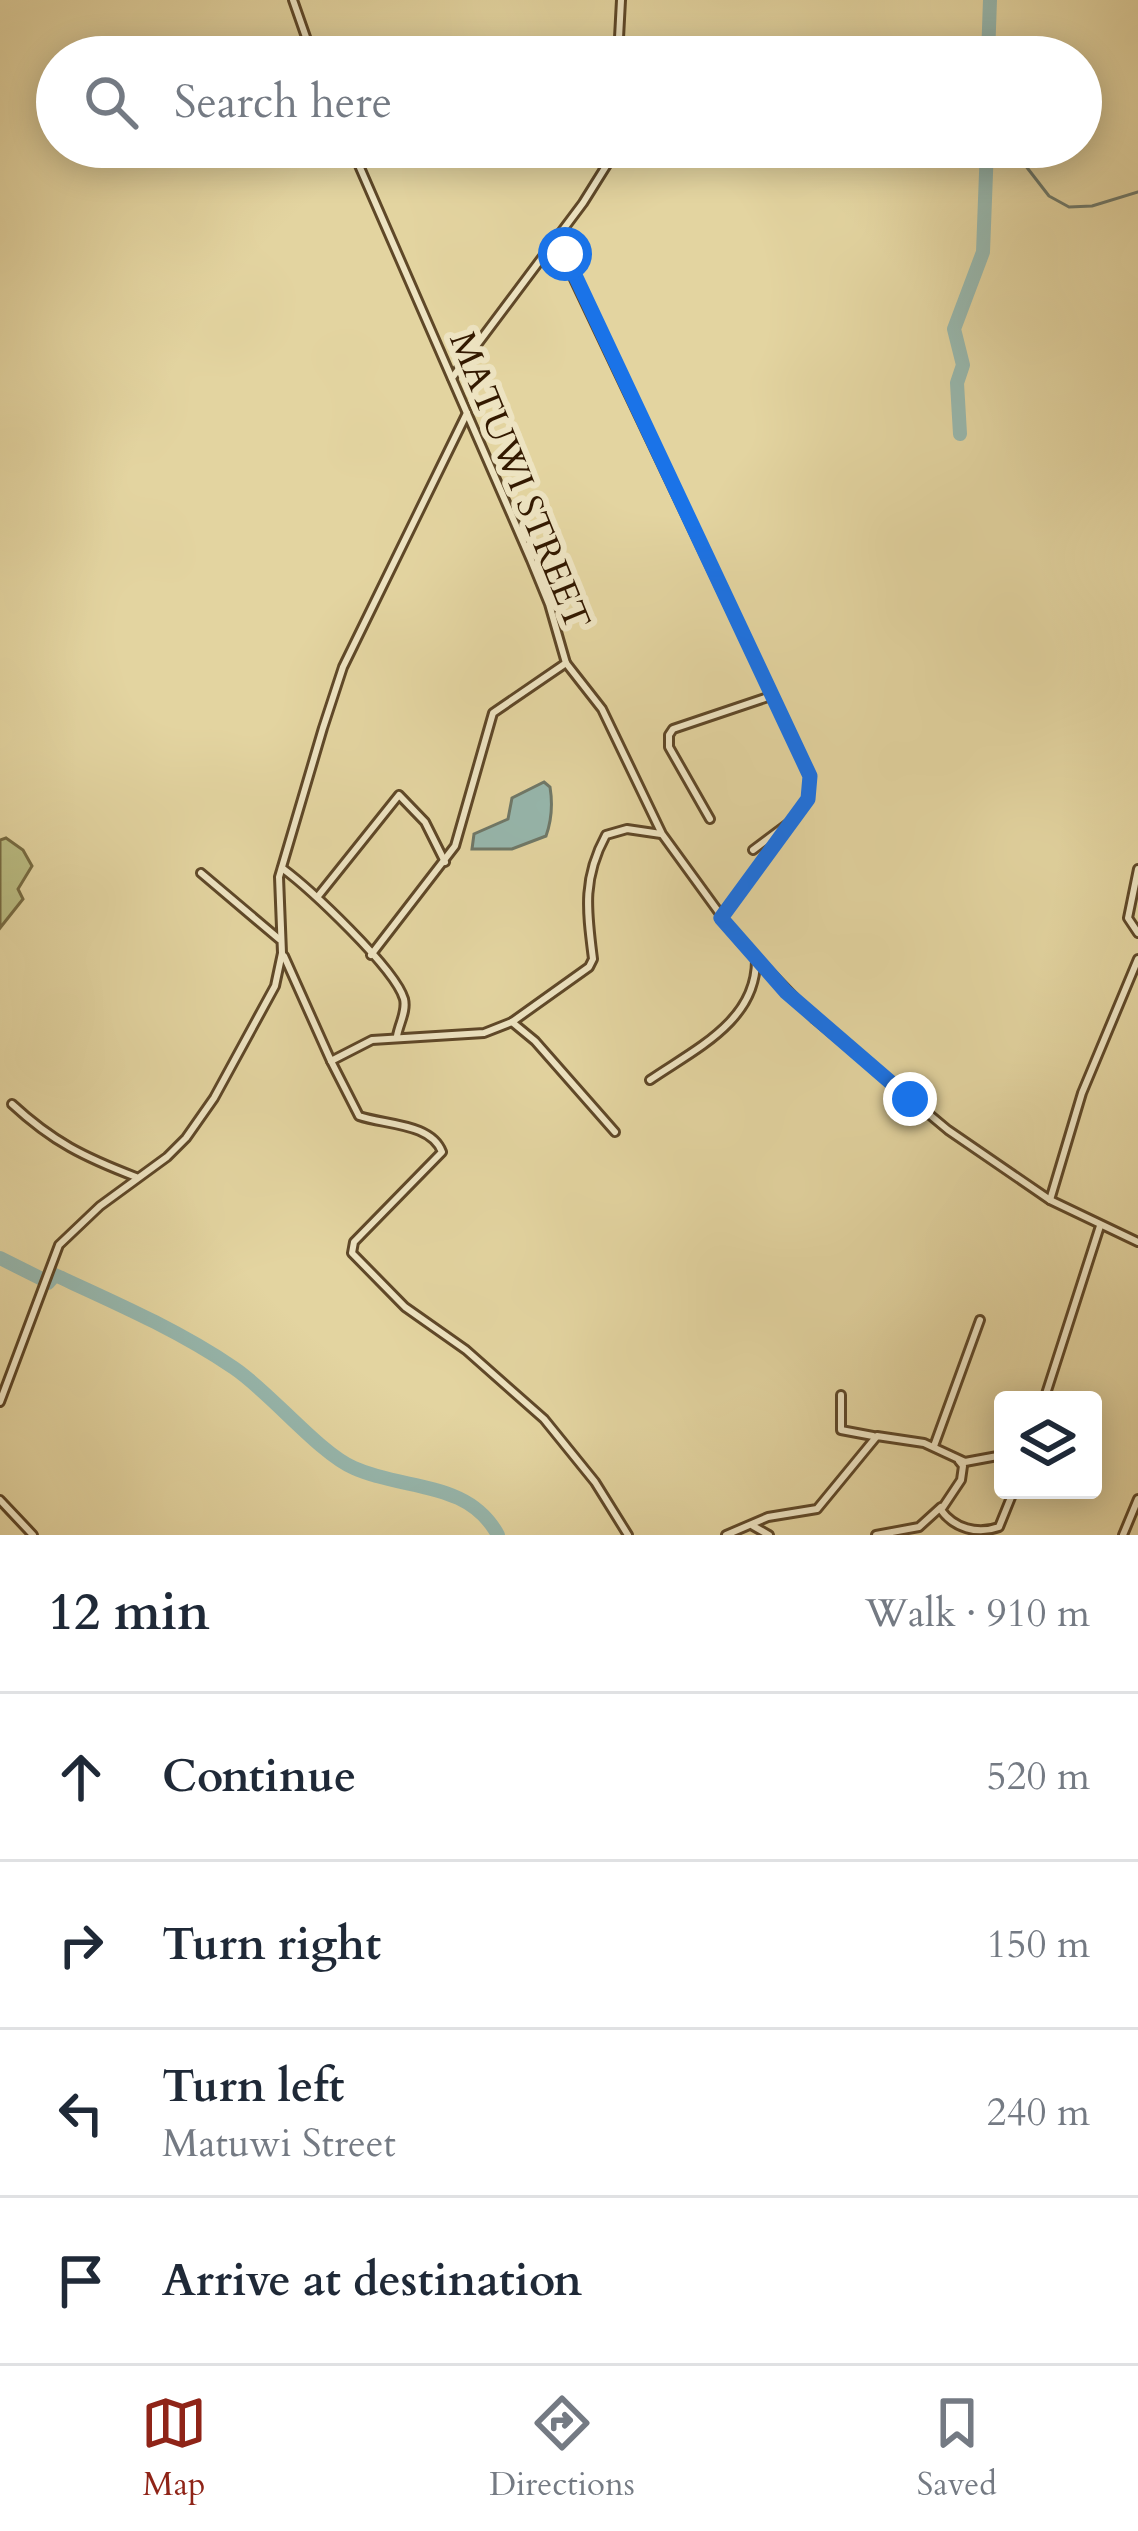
<!DOCTYPE html>
<meta charset="utf-8">
<style>
body{margin:0;font-family:Cardo,serif;background:#f6f6f7;color:#1f2937}
.controls{position:absolute;right:36px;bottom:36px;display:grid;overflow:hidden;border-radius:12px;box-shadow:0 6px 30px #0003}
.controls button{width:108px;height:108px;display:grid;place-items:center;padding:0;border:0;border-bottom:3px solid #e0e1e3;background:#fff;color:#1f2937;font:60px sans-serif}
.stop{position:absolute;width:36px;height:36px;margin:-27px;border:9px solid #1a73e8;border-radius:50%;background:#fff}
.stop.end{background:#1a73e8;border-color:#fff;box-shadow:0 3px 12px #0008}
.list{margin:0;padding:0;list-style:none}
h2{display:flex;justify-content:space-between;align-items:center;height:156px;margin:0;padding:0 48px;font-size:51px}
h2 small{font-size:39px;font-weight:400;color:#747a83}
.list li{display:grid;grid-template-columns:78px 1fr auto;gap:36px;align-items:center;box-sizing:border-box;height:168px;padding:0 48px;border-top:3px solid #e0e1e3}
.list b{display:block;font-size:45px;white-space:nowrap}
.list p{margin:0;font-size:39px;white-space:nowrap;color:#747a83}
.list em{font-size:39px;font-style:normal;color:#747a83}
.icon{flex:none;width:66px;height:66px;fill:none;stroke:currentColor;stroke-width:2;stroke-linecap:round;stroke-linejoin:round}
.map{position:relative;flex:none;width:1138px;height:1535px;overflow:hidden}
.search{position:absolute;background:#fff;box-shadow:0 6px 30px #0003;left:36px;right:36px;top:36px;height:132px;display:flex;align-items:center;gap:30px;box-sizing:border-box;padding:0 42px;border-radius:66px;color:#747a83;font-size:45px}
.sheet{height:828px;background:#fff}
nav{display:flex;justify-content:space-around;align-items:center;box-sizing:border-box;height:168px;border-top:3px solid #e0e1e3;background:#fff;font-size:33px;color:#747a83}
nav a{display:grid;justify-items:center;gap:6px}
nav .on{color:#8f2418}
.map>svg:first-child{display:block}
</style>
<div class="map">
<svg width="1138" height="1535" viewBox="0 0 1138 1535">
<rect width="100%" height="100%" fill="#e3d4a0"/>
<filter id="stains"><feTurbulence type="fractalNoise" baseFrequency=".00167" numOctaves="4"/><feColorMatrix values="0 0 0 0 .2 0 0 0 0 .09 0 0 0 0 .02 0 0 0 .5 -.17"/></filter>
<radialGradient id="worn" r=".72"><stop offset=".6" stop-color="#630" stop-opacity="0"/><stop offset="1" stop-color="#630" stop-opacity=".3"/></radialGradient>
<path fill="#b9bb81" stroke="#766a40" stroke-width="3" d="M6,838l17,12 9,16 -14,23 5,10 -23,29v-88z"/>
<path fill="#97b7ad" stroke="#6f7868" stroke-width="3" d="M544,782l6,5c3,18 2,32 -4,49l-34,13h-40l2,-15 34,-15 4,-21z"/>
<g fill="none" stroke-linecap="round" stroke-linejoin="round">
<path stroke="#6f7868" stroke-width="3" d="M1002,147l23,18 24,31 20,11 23,-1 46,-14"/>
<g stroke="#97b7ad" stroke-width="14">
<path d="M988,57l2,-57"/>
<path d="M960,434l-3,-51 6,-18 -9,-36 29,-77 4,-105"/>
<path d="M0,1258l42,21"/>
<path d="M48,1283l7,-8c61,28 123,55 179,93 36,24 85,85 120,100 52,23 114,12 144,67"/>
</g>
<defs>
<g id="street">
<path d="M293,0l20,57"/>
<path d="M618,57l3,-57"/>
<path d="M351,147l180,413 18,44 17,59 36,46 60,125 77,106 76,79 133,111 102,70 88,42"/>
<path d="M554,237l256,539 -2,23 -88,119"/>
<path d="M452,378l131,-175 35,-56"/>
<path d="M710,819l-41,-72v-12l4,-6 98,-33"/>
<path d="M753,850l36,-27"/>
<path d="M282,868c27,20 113,100 122,131 3,12 -5,25 -7,37"/>
<path d="M1138,869l-10,49 10,15"/>
<path d="M201,873l78,66"/>
<path d="M319,895l80,-100 26,27 20,40"/>
<path d="M371,955l84,-109 38,-133 73,-50"/>
<path d="M284,956l47,105 41,-21 112,-7 28,-11 77,-55 4,-8c-6,-48 -11,-80 13,-124l21,-6 34,5"/>
<path d="M512,1022l23,19 80,91"/>
<path d="M331,1061l28,55c26,9 72,7 83,36l-88,90 -2,11 53,54 61,43 78,69 51,63 33,53"/>
<path d="M650,1080c45,-31 107,-59 106,-121"/>
<path d="M12,1104c41,38 72,53 124,73"/>
<path d="M1050,1200l32,-107 56,-134"/>
<path d="M841,1395v35l32,6"/>
<path d="M1044,1400l56,-174"/>
<path d="M0,1402l59,-157 41,-39 67,-49 19,-19 28,-40 61,-112 7,-33 -3,-76 44,-149 20,-61 124,-254"/>
<path d="M934,1446l46,-126"/>
<path d="M959,1461l4,5 -2,14 -20,30c13,18 36,25 58,17l15,-37"/>
<path d="M0,1500l33,35"/>
<path d="M753,1526l16,9"/>
<path d="M726,1535l42,-18 49,-8 60,-73 47,7 41,19 38,-7"/>
<path d="M876,1535l43,-8 22,-20"/>
<path d="M1123,1535l15,-36"/>
</g>
</defs>
<use href="#street" stroke="#5f4828" stroke-width="12"/>
<use href="#street" stroke="#ede3c1" stroke-width="6"/>
</g>
<g fill="none" stroke-linecap="round" stroke-linejoin="round">
<path stroke="#1a73e8" stroke-width="15" d="M565,254l245,522 -2,23 -87,119 65,74 124,107"/>
</g>
<g text-anchor="middle" stroke-width="12" stroke-linejoin="round" paint-order="stroke">
<g font-size="36" fill="#331900" stroke="#ede3c1">
<text transform="translate(521 480) rotate(68)" y="13">MATUWI STREET</text>
</g>
</g>
<rect width="100%" height="100%" filter="url(#stains)"/>
<rect width="100%" height="100%" fill="url(#worn)"/>
</svg>
<div class="controls">
<button><svg class="icon" aria-label="layers" viewBox="0 0 24 24"><path d="M12 4l9 5-9 5-9-5zM3 14l9 5 9-5"/></svg></button>
</div>
<div class="stop" style="left:565px;top:254px"></div>
<div class="stop end" style="left:910px;top:1099px"></div>
<div class="search"><svg class="icon" aria-label="search" viewBox="0 0 24 24"><circle cx="10" cy="10" r="6"/><path d="M15 15l6 6"/></svg>Search here</div>
</div>
<section class="sheet">
<h2>12 min<small>Walk · 910 m</small></h2>
<ul class="list">
<li><svg class="icon" aria-label="ahead" viewBox="0 0 24 24"><path d="M12 20V5M6 11l6-6 6 6"/></svg><div><b>Continue</b></div><em>520 m</em></li>
<li><svg class="icon" aria-label="right" viewBox="0 0 24 24"><path d="M7 20v-9h11M14 6l5 5-5 5"/></svg><div><b>Turn right</b></div><em>150 m</em></li>
<li><svg class="icon" aria-label="left" viewBox="0 0 24 24"><path d="M17 20v-9H6M10 6l-5 5 5 5"/></svg><div><b>Turn left</b><p>Matuwi Street</p></div><em>240 m</em></li>
<li><svg class="icon" aria-label="arrive" viewBox="0 0 24 24"><path d="M6 21V4h12l-3 4 3 4H6"/></svg><div><b>Arrive at destination</b></div></li>
</ul>
</section>
<nav>
<a class="on"><svg class="icon" aria-label="map" viewBox="0 0 24 24"><path d="M3 6l6-2 6 2 6-2v14l-6 2-6-2-6 2zM9 4v14M15 6v14"/></svg>Map</a>
<a><svg class="icon" aria-label="directions" viewBox="0 0 24 24"><path d="M12 3l9 9-9 9-9-9zM9 14v-3h6M13 9l2 2-2 2"/></svg>Directions</a>
<a><svg class="icon" aria-label="saved" viewBox="0 0 24 24"><path d="M7 4h10v16l-5-4-5 4z"/></svg>Saved</a>
</nav>
